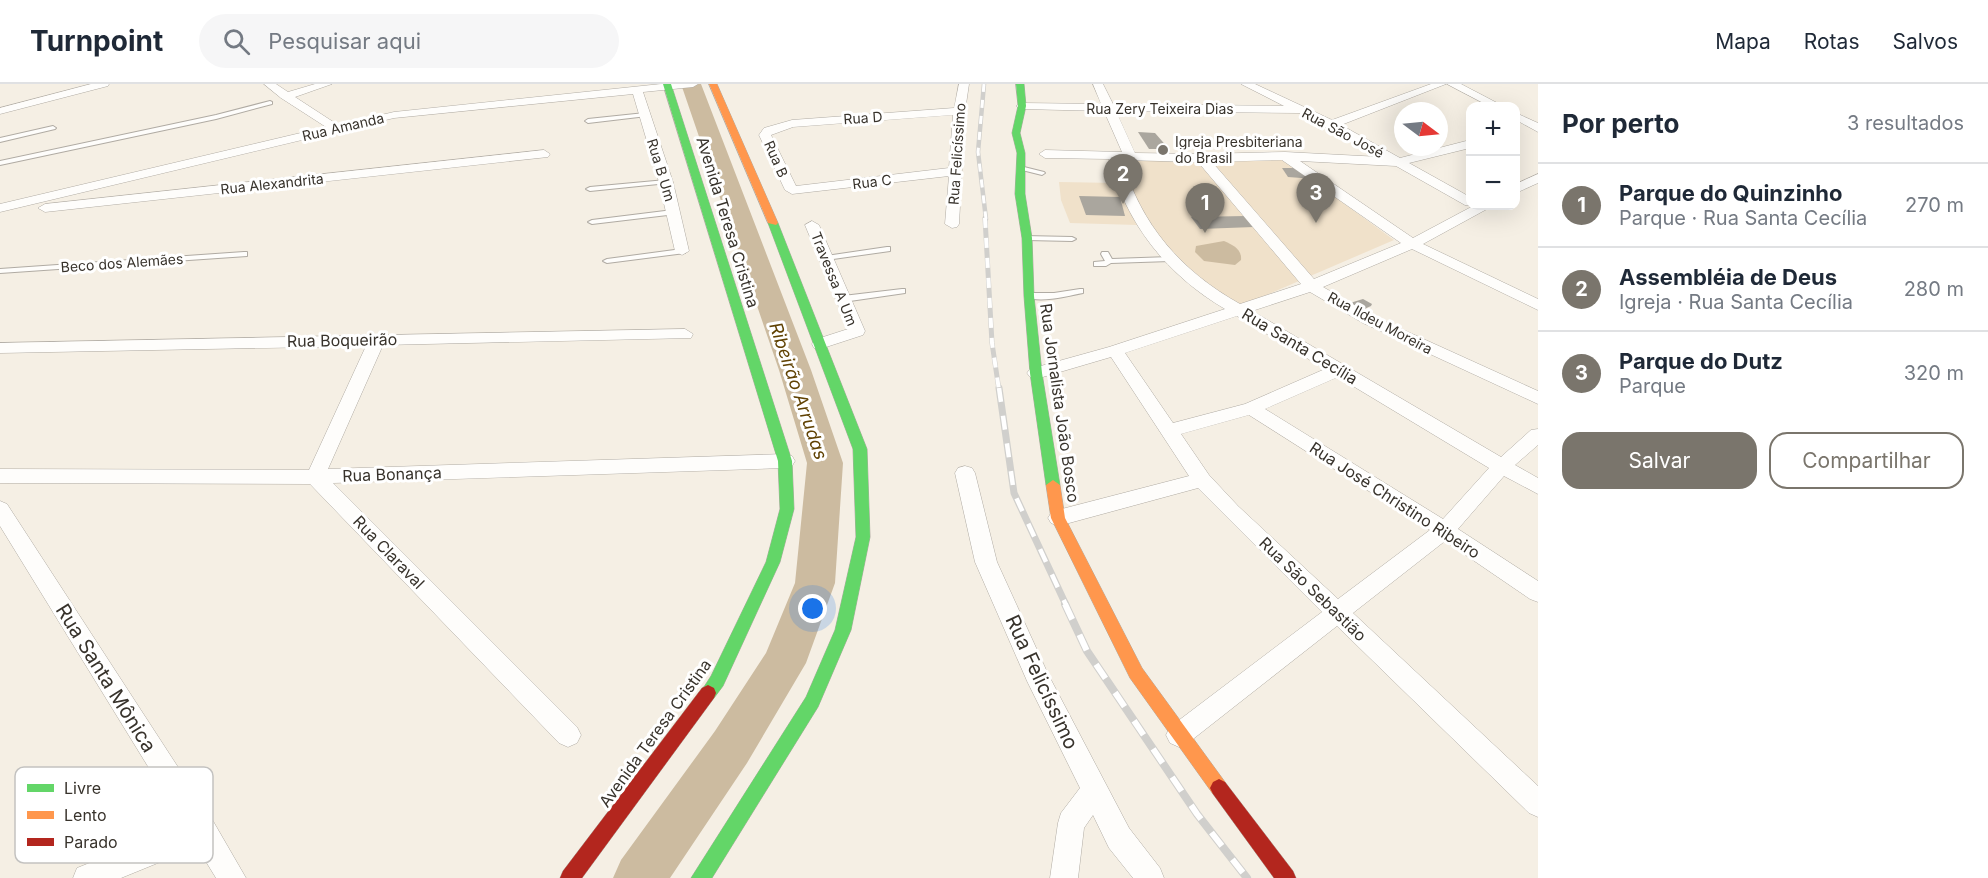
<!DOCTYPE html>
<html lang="pt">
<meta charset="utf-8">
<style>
body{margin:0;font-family:Inter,sans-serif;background:#f6f6f7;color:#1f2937}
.controls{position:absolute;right:18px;top:18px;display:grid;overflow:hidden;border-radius:12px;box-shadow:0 6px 24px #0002}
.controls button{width:54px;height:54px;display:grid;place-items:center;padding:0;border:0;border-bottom:2px solid #e0e1e3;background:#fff;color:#1f2937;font:30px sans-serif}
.compass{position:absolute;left:1394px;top:18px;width:54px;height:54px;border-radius:50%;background:#fff;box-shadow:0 6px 24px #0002;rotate:106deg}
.you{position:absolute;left:813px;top:525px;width:21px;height:21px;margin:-15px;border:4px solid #fff;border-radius:50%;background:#1a73e8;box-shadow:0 0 0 9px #1a73e833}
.badge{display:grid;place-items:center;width:39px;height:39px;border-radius:50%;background:#7a756c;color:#fff;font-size:20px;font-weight:700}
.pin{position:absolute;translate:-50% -50px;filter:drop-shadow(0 2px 3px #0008)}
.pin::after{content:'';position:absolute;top:32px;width:21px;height:18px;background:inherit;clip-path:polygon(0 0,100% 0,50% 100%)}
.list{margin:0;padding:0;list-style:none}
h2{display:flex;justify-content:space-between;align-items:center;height:78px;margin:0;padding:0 24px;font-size:26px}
h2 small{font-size:20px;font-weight:400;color:#747a83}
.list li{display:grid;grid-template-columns:39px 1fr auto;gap:18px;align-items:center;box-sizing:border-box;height:84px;padding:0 24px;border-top:2px solid #e0e1e3}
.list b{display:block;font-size:22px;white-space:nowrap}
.list p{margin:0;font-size:20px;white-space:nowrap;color:#747a83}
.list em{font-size:20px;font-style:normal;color:#747a83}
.actions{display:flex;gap:12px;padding:18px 24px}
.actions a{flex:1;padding:14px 0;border:2px solid #7a756c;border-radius:18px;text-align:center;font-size:21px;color:#7a756c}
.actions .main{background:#7a756c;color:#fff}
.icon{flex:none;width:33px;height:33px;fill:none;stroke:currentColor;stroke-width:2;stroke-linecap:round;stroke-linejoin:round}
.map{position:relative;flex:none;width:1538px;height:794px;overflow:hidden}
header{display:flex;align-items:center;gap:36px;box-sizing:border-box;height:84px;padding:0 30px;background:#fff;border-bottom:2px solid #e0e1e3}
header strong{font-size:28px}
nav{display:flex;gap:33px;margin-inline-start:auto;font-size:21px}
.search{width:420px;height:54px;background:#f6f6f7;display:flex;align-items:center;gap:15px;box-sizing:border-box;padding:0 21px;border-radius:33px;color:#747a83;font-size:22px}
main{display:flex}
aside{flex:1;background:#fff}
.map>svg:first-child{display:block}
</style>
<header>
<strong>Turnpoint</strong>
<div class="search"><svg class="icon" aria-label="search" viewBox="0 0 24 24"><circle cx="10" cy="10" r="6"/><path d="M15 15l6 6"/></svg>Pesquisar aqui</div>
<nav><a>Mapa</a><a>Rotas</a><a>Salvos</a></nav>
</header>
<main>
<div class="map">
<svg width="1538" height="794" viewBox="0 0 1538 794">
<rect width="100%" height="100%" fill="#f5efe4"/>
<g fill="#f0e1ca">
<path d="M1118,73l84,2 39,54 58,68 -58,25 -41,-25 -55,-59z"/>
<path d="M1283,75l111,81 -86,37 -100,-117z"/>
<path d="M1059,98l58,1 20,42 -67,-2 -9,-23z"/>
</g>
<path fill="#ccbba0" d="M1224,157c9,4 18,8 17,19l-6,5 -31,-4 -9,-9 1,-6z"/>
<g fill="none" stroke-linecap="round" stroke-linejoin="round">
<path fill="#ccbba0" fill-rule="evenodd" d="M681,0h20l110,286 32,93 -8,120 -29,80 -59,100 -77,115h-57l8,-18 94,-129 51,-78 29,-70 12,-120 -28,-93z"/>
</g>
<g fill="#aaa69e">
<path d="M1138,48l17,1 14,16h-20z"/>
<path d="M1282,84h18l15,11 -27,-2z"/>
<path d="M1079,112l41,1 5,19 -39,-1z"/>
<path d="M1246,132l8,11 -54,2 -9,-12z"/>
<path d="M1363,215l9,5 -1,2 -9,4 -12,-7z"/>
</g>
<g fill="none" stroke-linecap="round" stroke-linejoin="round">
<defs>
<g id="lane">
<path d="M270,17l2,1v2l-56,15 -216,46v-4l216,-46z"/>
<path d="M645,29l3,2 -1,1 -59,7 -3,-2 3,-2z"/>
<path d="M53,42l3,2 -1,1 -55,13v-4z"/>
<path d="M1020,82l24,6 1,1 -3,2 -24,-6v-2z"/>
<path d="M666,96l2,1v2l-78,8 -4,-2 4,-2z"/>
<path d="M673,126h3v4l-84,10 -4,-2 4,-2z"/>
<path d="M1024,152l48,1 4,2 -4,2 -45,-1 -4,-2z"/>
<path d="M887,163h3v4l-64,9 -4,-2 4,-2z"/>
<path d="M682,165l4,2 -1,2 -78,10 -4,-2 4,-2z"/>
<path d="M244,168h3v4l-247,17v-4z"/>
<path d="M1102,168h6l4,7 58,-2 4,2 -4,2 -59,2 -5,3h-12v-4l11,-1 -4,-7z"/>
<path d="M902,205h3v4l-62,9 -4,-3 4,-3z"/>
<path d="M1080,205h3v4c-15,3 -46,11 -58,3l4,-3h25z"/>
</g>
<g id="street">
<path d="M91,0h18l-1,2 -108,28v-6z"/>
<path d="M264,0h12l12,8 27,-8h17l-37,13 43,28 56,-13 267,-28h37l-5,3 -50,5 30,90 16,69 -7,4 -7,-4 -16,-69 -26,-88 -239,24 -394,94v-8l326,-77 -45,-29z"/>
<path d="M959,0h10l-4,27 -6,113 -2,3 -5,1 -7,-4 4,-48 -157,18 -7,-4 -26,-55 5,-7 28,-8 162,-12zM953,31l-4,53 -153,18 -25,-51 22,-8z"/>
<path d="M1093,0h10l10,20 171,2 -43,-22h14l77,36 99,-36h15l-105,41 59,33 70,-18v8l-61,15 61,34 2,9 -7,-1 -69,-39 -96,-5 113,77 60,-32h15l-1,3 -64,35 115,55v11l-126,-61 -89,38 52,30 163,74v13l-175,-81 -53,-31 -58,19 249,146 30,-27 7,-1v16l-23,20 23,13v16l-34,-18 -46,53 80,52v21l-8,-3 -85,-58 -92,72 185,173v31l-9,-4 -192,-187 -149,117 -9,4 -9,-4 -4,-8 4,-8 152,-115 -124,-124 -140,38 -7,-3 -3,-5 3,-5 7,-3 131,-34 -78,-119 -75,22 -6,-2 -3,-4 3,-4 79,-22 116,-38c-58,-34 -98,-84 -116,-150l-64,-1 -6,-4 6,-4 77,2 -18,-41 -82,-2 -6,-3 6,-3 79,1zM1116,27l183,2 82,44 -96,-5 -83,2 -67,-1zM1122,76l76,2 103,122 -61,20c-59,-33 -99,-79 -118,-144zM1282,76l119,83 -87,36 -102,-117zM1237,232l88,53 -80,35 -72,19 -48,-70zM1338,293l151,91 -46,51 -178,-110zM1249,331l181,115 -92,69 -100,-93 -29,-31 -28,-41z"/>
<path d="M1447,0h14l42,22h-14z"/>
<path d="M1516,29l22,10v9l-22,-12z"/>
<path d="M544,66l6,4 -2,3 -503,55 -7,-4 7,-4z"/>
<path d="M1538,90v9l-22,10v-9z"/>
<path d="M812,137l7,4 46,106 -2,4 -43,14 -6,-1 -2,-4 2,-4 34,-11 -43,-104z"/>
<path d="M685,245l8,5 -2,4 -308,7 -55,124 457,-15 7,2 3,5 -3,5 -7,2 -452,15 244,244 4,8 -4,8 -9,4 -9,-4 -249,-259 -310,-1v-14l309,1 57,-124 -366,7v-10z"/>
<path d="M965,382l7,2 3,5 22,89 51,112 81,154 31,40 4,10h-31l-24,-30 -16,-33 -9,13 -6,50h-28l8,-55 3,-10 19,-25 -53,-107 -52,-119 -20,-89 3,-5z"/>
<path d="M0,417l7,3 206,317 33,57h-30l-19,-31 -76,31h-48l4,-10 107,-43 -184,-299z"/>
</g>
<g id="fast">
<path d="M663,0h8l121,377 2,48 -14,53 -57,124 -9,12 -6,3 -6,-3 -2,-5 11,-17 55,-114 14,-53 -2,-48z"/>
<path d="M1016,0h8l2,22 -6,27 5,20v41l7,44 2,58 8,77 18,112 -7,5 -7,-5 -16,-112 -6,-77 -2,-58 -7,-44 2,-41 -5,-20 6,-27z"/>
<path d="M773,136l5,3 89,226 3,88 -19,93 -33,77 -106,171h-21l115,-181 29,-67 21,-93 -3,-88 -85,-226z"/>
</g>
<g id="slow">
<path d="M709,0h8l61,139 -2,2 -8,-2z"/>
<path d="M1053,396l7,5 5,33 77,150 83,114 3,6 -3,6 -6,3 -6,-3 -83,-116 -79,-160 -5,-33z"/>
</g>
<g id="jam">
<path d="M708,601l6,3 2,5 -2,5 -132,180h-22l3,-7 139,-183z"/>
<path d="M1219,695l6,3 68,89 3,7h-22l-61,-84 -3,-6 3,-6z"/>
</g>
</defs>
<use href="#lane" stroke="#b0aba3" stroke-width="2"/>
<use href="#street" stroke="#b0aba3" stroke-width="1"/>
<use href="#fast" stroke="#b0aba3" stroke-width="1"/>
<use href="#slow" stroke="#b0aba3" stroke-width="1"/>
<use href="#jam" stroke="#b0aba3" stroke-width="1"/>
<use href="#lane" fill="#fefdfb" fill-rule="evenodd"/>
<use href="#street" fill="#fefdfb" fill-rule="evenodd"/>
<use href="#fast" fill="#63d668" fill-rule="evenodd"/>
<use href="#slow" fill="#ff974d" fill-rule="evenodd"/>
<use href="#jam" fill="#b3261e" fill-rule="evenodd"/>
<defs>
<path id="rail-far3" d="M984,0l-6,68 8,67"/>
<path id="rail-far2" d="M985,134l7,125 7,47"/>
<path id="rail-far1" d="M999,304l15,105 52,112"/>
<path id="rail" d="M1065,520l22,47 110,163 50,64"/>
</defs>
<use href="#rail-far3" stroke="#d0cfcc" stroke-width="4.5"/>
<use href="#rail-far2" stroke="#d0cfcc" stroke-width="5"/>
<use href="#rail-far1" stroke="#d0cfcc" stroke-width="7"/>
<use href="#rail" stroke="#d0cfcc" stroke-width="8"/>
<use href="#rail-far3" stroke="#fff" stroke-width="3" stroke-dasharray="8" stroke-linecap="butt"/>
<use href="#rail-far2" stroke="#fff" stroke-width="4" stroke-dasharray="10" stroke-linecap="butt"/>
<use href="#rail-far1" stroke="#fff" stroke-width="4.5" stroke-dasharray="14" stroke-linecap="butt"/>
<use href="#rail" stroke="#fff" stroke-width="6" stroke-dasharray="17" stroke-linecap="butt"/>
</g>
<circle fill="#7a756c" stroke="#fff" stroke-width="2" cx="1163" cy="66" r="6"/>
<g text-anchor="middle" stroke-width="6" stroke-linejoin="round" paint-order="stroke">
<g font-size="14" fill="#38332c" stroke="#fff">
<text x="1160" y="30">Rua Zery Teixeira Dias</text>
<text transform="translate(863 34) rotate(-4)" y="5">Rua D</text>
<text transform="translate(343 43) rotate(-13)" y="5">Rua Amanda</text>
<text transform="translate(1343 49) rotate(28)" y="5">Rua São José</text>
<text transform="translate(957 70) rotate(-86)" y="5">Rua Felicíssimo</text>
<text transform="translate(776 75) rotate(66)" y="5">Rua B</text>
<text transform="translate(661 86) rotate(73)" y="5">Rua B Um</text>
<text transform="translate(872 98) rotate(-7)" y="5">Rua C</text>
<text transform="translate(272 100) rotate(-6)" y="5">Rua Alexandrita</text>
<text transform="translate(122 179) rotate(-4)" y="5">Beco dos Alemães</text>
<text transform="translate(834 195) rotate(68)" y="5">Travessa A Um</text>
<text transform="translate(1380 239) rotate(28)" y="5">Rua Ildeu Moreira</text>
</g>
<g font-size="14" fill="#38332c" stroke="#fff" text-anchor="start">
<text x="1175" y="63">Igreja Presbiteriana<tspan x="1175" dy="16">do Brasil</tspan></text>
</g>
<g font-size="16" fill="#38332c" stroke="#fff">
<text transform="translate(728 138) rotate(73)" y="6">Avenida Teresa Cristina</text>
<text transform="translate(342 256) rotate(-1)" y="6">Rua Boqueirão</text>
<text transform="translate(1300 262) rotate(31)" y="6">Rua Santa Cecília</text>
<text transform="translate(1060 319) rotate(82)" y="6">Rua Jornalista João Bosco</text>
<text transform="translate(392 390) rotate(-2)" y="6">Rua Bonança</text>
<text transform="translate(1395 416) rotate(33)" y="6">Rua José Christino Ribeiro</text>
<text transform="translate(389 468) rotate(46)" y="6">Rua Claraval</text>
<text transform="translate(1313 505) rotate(44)" y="6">Rua São Sebastião</text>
<text transform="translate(655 649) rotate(-54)" y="6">Avenida Teresa Cristina</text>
</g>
<g font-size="18" font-style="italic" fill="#604203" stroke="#fff">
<text transform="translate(798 307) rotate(71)" y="6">Ribeirão Arrudas</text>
</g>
<g font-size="20" fill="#38332c" stroke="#fff">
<text transform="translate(106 594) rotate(58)" y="7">Rua Santa Mônica</text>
<text transform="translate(1042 598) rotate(65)" y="7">Rua Felicíssimo</text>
</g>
</g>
<rect x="15" y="683" width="198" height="96" rx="9" fill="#fff" stroke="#c3c2c0" stroke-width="1.5"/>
<rect x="27" y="700" width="27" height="8" fill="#63d668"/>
<rect x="27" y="727" width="27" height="8" fill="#ff974d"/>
<rect x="27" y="754" width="27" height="8" fill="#b3261e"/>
<g font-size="16" fill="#38332c">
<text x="64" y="710">Livre</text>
<text x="64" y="737">Lento</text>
<text x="64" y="764">Parado</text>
</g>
</svg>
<div class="controls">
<button>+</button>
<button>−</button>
</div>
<svg class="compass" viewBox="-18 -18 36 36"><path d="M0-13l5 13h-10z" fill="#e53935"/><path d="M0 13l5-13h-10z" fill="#747a83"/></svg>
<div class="you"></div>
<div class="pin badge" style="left:1205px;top:149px">1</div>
<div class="pin badge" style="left:1123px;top:120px">2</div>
<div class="pin badge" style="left:1316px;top:139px">3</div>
</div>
<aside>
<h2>Por perto<small>3 resultados</small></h2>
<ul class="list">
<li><span class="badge">1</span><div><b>Parque do Quinzinho</b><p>Parque · Rua Santa Cecília</p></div><em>270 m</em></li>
<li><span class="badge">2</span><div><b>Assembléia de Deus</b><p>Igreja · Rua Santa Cecília</p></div><em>280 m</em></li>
<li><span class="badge">3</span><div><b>Parque do Dutz</b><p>Parque</p></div><em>320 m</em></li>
</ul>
<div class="actions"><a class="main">Salvar</a><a>Compartilhar</a></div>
</aside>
</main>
